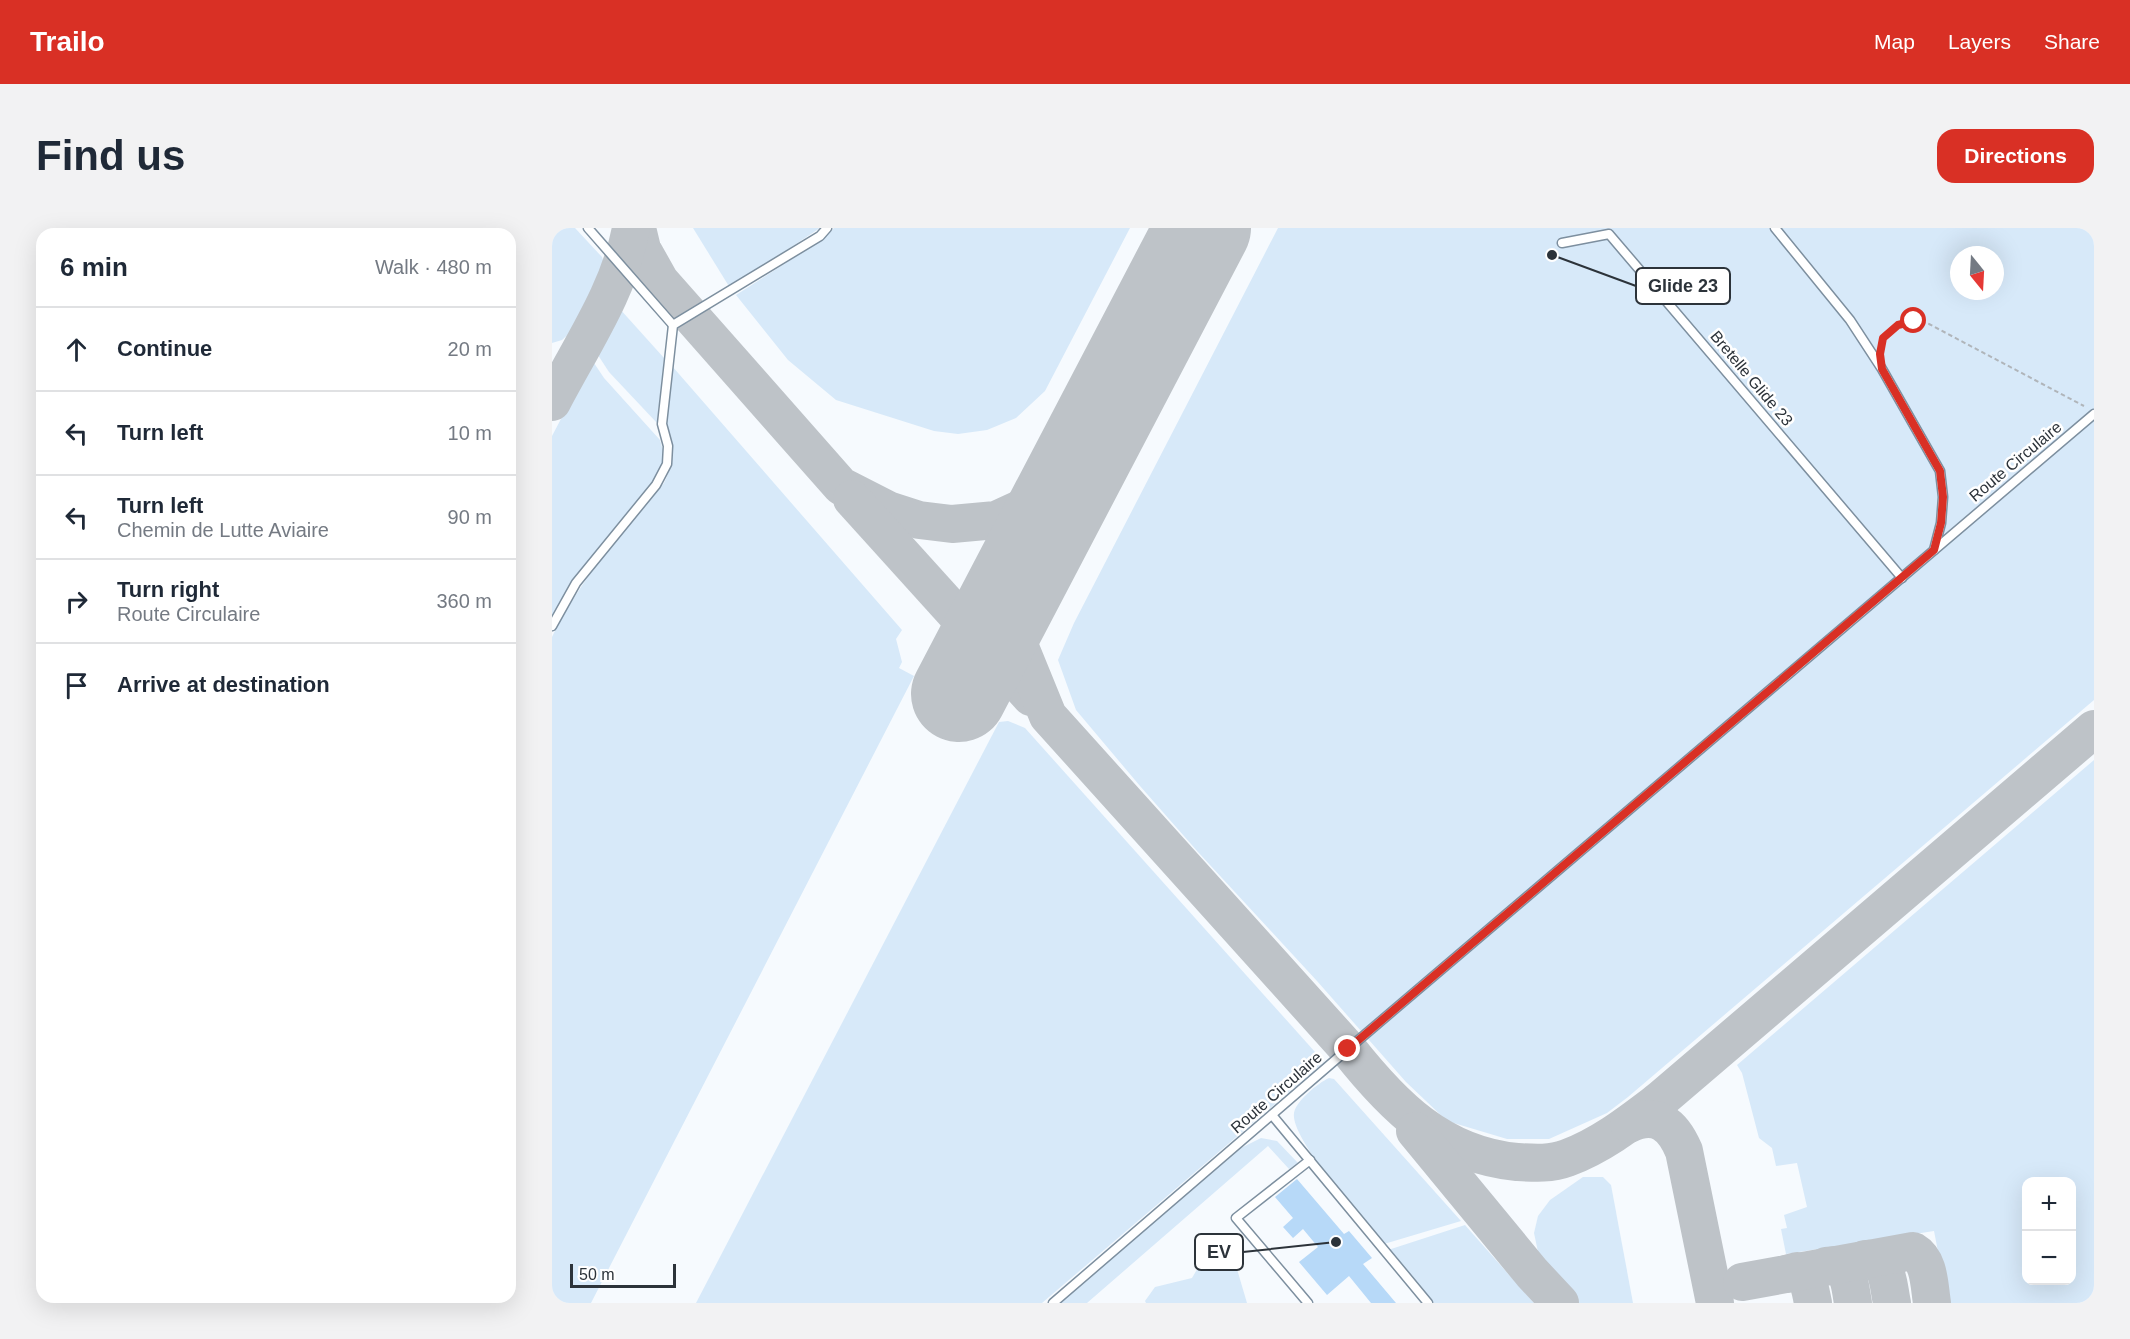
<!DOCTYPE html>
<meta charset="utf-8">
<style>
body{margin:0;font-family:Helvetica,sans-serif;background:#f2f2f3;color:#1f2937}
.controls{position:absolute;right:18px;bottom:18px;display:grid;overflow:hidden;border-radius:12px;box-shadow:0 6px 24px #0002}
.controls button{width:54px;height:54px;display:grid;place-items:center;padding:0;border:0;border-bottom:2px solid #e0e1e3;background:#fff;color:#1f2937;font:30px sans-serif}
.compass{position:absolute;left:1398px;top:18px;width:54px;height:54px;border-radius:50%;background:#fff;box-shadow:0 6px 24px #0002;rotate:162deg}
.scale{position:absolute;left:18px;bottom:15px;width:106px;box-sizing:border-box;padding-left:6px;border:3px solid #2c333a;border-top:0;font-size:16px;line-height:21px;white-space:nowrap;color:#2c333a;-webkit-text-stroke:4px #fff;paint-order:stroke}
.stop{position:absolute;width:18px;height:18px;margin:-14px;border:4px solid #d93025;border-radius:50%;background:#fff}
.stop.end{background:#d93025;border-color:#fff;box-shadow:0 2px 6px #0008}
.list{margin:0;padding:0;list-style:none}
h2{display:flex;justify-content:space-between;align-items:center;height:78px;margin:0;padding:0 24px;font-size:26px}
h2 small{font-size:20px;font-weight:400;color:#747a83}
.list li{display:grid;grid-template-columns:39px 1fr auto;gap:18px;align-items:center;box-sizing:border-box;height:84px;padding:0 24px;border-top:2px solid #e0e1e3}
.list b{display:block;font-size:22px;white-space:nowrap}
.list p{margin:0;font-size:20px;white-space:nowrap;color:#747a83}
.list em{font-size:20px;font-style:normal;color:#747a83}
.icon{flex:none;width:33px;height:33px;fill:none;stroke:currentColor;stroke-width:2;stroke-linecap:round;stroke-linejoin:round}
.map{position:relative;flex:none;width:1542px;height:1075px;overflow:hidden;border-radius:18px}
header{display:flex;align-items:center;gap:36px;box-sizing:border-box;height:84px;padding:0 30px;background:#d93025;color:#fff}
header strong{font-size:28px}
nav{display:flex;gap:33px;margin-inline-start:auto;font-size:21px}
.intro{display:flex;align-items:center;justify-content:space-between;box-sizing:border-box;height:144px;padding:0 36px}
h1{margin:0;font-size:42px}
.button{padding:15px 27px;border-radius:18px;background:#d93025;color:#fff;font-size:21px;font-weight:700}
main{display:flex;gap:36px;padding:0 36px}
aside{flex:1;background:#fff;border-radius:18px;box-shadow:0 6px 24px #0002}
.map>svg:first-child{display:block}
</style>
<header>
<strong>Trailo</strong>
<nav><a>Map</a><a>Layers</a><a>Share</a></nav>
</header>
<div class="intro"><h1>Find us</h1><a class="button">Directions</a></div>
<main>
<aside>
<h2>6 min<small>Walk · 480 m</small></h2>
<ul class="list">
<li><svg class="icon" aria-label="ahead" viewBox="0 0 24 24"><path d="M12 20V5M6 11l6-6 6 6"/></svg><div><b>Continue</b></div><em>20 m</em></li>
<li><svg class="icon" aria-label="left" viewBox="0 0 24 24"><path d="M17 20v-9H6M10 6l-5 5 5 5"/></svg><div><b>Turn left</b></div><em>10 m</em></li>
<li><svg class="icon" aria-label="left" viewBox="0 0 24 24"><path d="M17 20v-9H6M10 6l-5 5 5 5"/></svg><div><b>Turn left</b><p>Chemin de Lutte Aviaire</p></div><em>90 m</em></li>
<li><svg class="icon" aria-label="right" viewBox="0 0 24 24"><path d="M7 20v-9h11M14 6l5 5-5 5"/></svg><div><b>Turn right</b><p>Route Circulaire</p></div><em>360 m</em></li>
<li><svg class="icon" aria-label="arrive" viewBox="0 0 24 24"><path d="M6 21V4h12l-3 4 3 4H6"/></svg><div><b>Arrive at destination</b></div></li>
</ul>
</aside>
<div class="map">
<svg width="1542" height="1075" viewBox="0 0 1542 1075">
<rect width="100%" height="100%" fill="#f6fafe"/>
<g fill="#d7e9f9" fill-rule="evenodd">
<path d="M0,0h23l27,29 3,9 -32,64 -11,10 -10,3z"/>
<path d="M141,0h127l-90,60z"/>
<path d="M282,0h296l-85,163 -29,27 -29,12 -29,4 -24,-3 -98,-31 -48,-40 -52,-65 87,-56z"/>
<path d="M726,0h816v472l-466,397 -21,16 -58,26h-42l-60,-18 -41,-39 -89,-101 -119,-129 -58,-66 -64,-76 -18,-50 16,-37zM1407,27h36v36h-36z"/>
<path d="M67,80l45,50 -7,65 -48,-51 -13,-20z"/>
<path d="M40,132l12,18 56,62 4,14 -4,17 -12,18 -78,95 -18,33v-181z"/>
<path d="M120,138l230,264 -6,9 6,23 -3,6 15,8 -323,627h-39v-666c28,-58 71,-105 112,-154 14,-29 3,-33 3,-60 0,-19 3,-38 5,-57z"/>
<path d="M456,493l17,7 299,334 -282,241h-346l303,-581z"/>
<path d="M1542,532v543h-146l-14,-72 -148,23 -5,-25 6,-1 -3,-13 23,-8 -10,-44 -21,3 -4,-18 -13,-10 -17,-65 -5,-8zM1474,954h46v98h-46z"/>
<path d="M777,850l5,1 127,142 -77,23c-19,-22 -94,-105 -90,-131 2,-12 24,-30 35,-35z"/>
<path d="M709,910l16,3 21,22 -9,6 -21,-23 -181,157h-27l181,-155z"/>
<path d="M1031,949h20l8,8 22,118h-59l-33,-37 -7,-33 4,-17 12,-16z"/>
<path d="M913,997l69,78h-100l-46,-53z"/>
<path d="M659,1025l23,6 13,44h-101l-1,-2 10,-14 37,-9 7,-12z"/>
</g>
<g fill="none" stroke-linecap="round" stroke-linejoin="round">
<g stroke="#bec3c8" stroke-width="38">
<path d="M85,0l5,21 18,32 181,205 47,24 31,10 33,4 44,-4 35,-16 33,-28 22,-25"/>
<path d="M0,174c29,-56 68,-112 79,-174"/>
<path d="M300,271l179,198"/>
<path d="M474,338l-11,30 -4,22 6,22 31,76 300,333c45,57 93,106 169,113 18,1 34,2 50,-4 35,-13 64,-36 93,-58l434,-371"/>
<path d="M1077,896c28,-13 44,1 55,27l31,152"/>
<path d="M863,903l117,142 28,30"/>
<path d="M1313,1031c24,-3 23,27 27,44"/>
<path d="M1274,1038l11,-1c14,9 13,23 16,38"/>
<path d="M1234,1046l11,-3c13,8 13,18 16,32"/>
<path d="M1190,1054l171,-31c17,10 16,34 19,52"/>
</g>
<path stroke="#bec3c8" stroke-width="96" d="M407,466l244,-466"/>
</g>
<path fill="#b7d9f8" d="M745,951l47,55 5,-3 23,27 -9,6 33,39h-25l-22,-27 -22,19 -28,-33 19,-15 -15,-18 -10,9 -10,-11 10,-9 -18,-21z"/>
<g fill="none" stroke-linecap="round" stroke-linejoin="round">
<defs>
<g id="service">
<path d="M36,0l85,97"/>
<path d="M1223,0l75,92 32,49 58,102 3,26 -2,26 -7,27"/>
<path d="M1010,15l47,-9 293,344"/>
<path d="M0,398l24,-43 80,-98 11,-21 1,-18 -6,-22 11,-99 147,-89 7,-8"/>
<path d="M720,887l156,188"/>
<path d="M501,1075l295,-254 746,-635"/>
<path d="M756,1075l-72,-85 74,-58"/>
</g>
</defs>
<use href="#service" stroke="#7d8f9f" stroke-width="11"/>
<path stroke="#b0b5ba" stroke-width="2" stroke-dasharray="4.5 3" stroke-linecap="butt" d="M1329,120c5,-25 27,-28 48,-24l155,82"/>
<use href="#service" stroke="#fff" stroke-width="8"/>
</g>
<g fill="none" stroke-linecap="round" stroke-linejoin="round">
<path stroke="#d93025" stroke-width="8" d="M796,821l586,-499 7,-27 2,-26 -3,-26 -58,-102 -2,-15 3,-16 15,-13 16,-4"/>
</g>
<g text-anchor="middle" stroke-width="5" stroke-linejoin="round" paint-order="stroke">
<g font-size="16" fill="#2c333a" stroke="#fff">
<text transform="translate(1200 150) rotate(50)" y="6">Bretelle Glide 23</text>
<text transform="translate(1463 233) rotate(-40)" y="6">Route Circulaire</text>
<text transform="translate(724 864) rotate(-41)" y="6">Route Circulaire</text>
</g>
</g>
<path fill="none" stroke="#2c333a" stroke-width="2" d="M1000 27L1084 58M784 1014L691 1024"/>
<g fill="#2c333a" stroke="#fff" stroke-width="2">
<circle cx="1000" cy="27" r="6"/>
<circle cx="784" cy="1014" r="6"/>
</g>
<g fill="#fff" stroke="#2c333a" stroke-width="2">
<rect x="1084" y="40" width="94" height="36" rx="6"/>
<rect x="643" y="1006" width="48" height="36" rx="6"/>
</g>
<g font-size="18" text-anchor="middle" font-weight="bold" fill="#2c333a">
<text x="1131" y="64">Glide 23</text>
<text x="667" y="1030">EV</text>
</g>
</svg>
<div class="controls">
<button>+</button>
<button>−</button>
</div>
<svg class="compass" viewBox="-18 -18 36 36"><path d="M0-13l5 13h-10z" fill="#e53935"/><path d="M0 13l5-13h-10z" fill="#747a83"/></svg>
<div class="scale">50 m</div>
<div class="stop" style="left:1362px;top:93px"></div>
<div class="stop end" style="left:796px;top:821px"></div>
</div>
</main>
